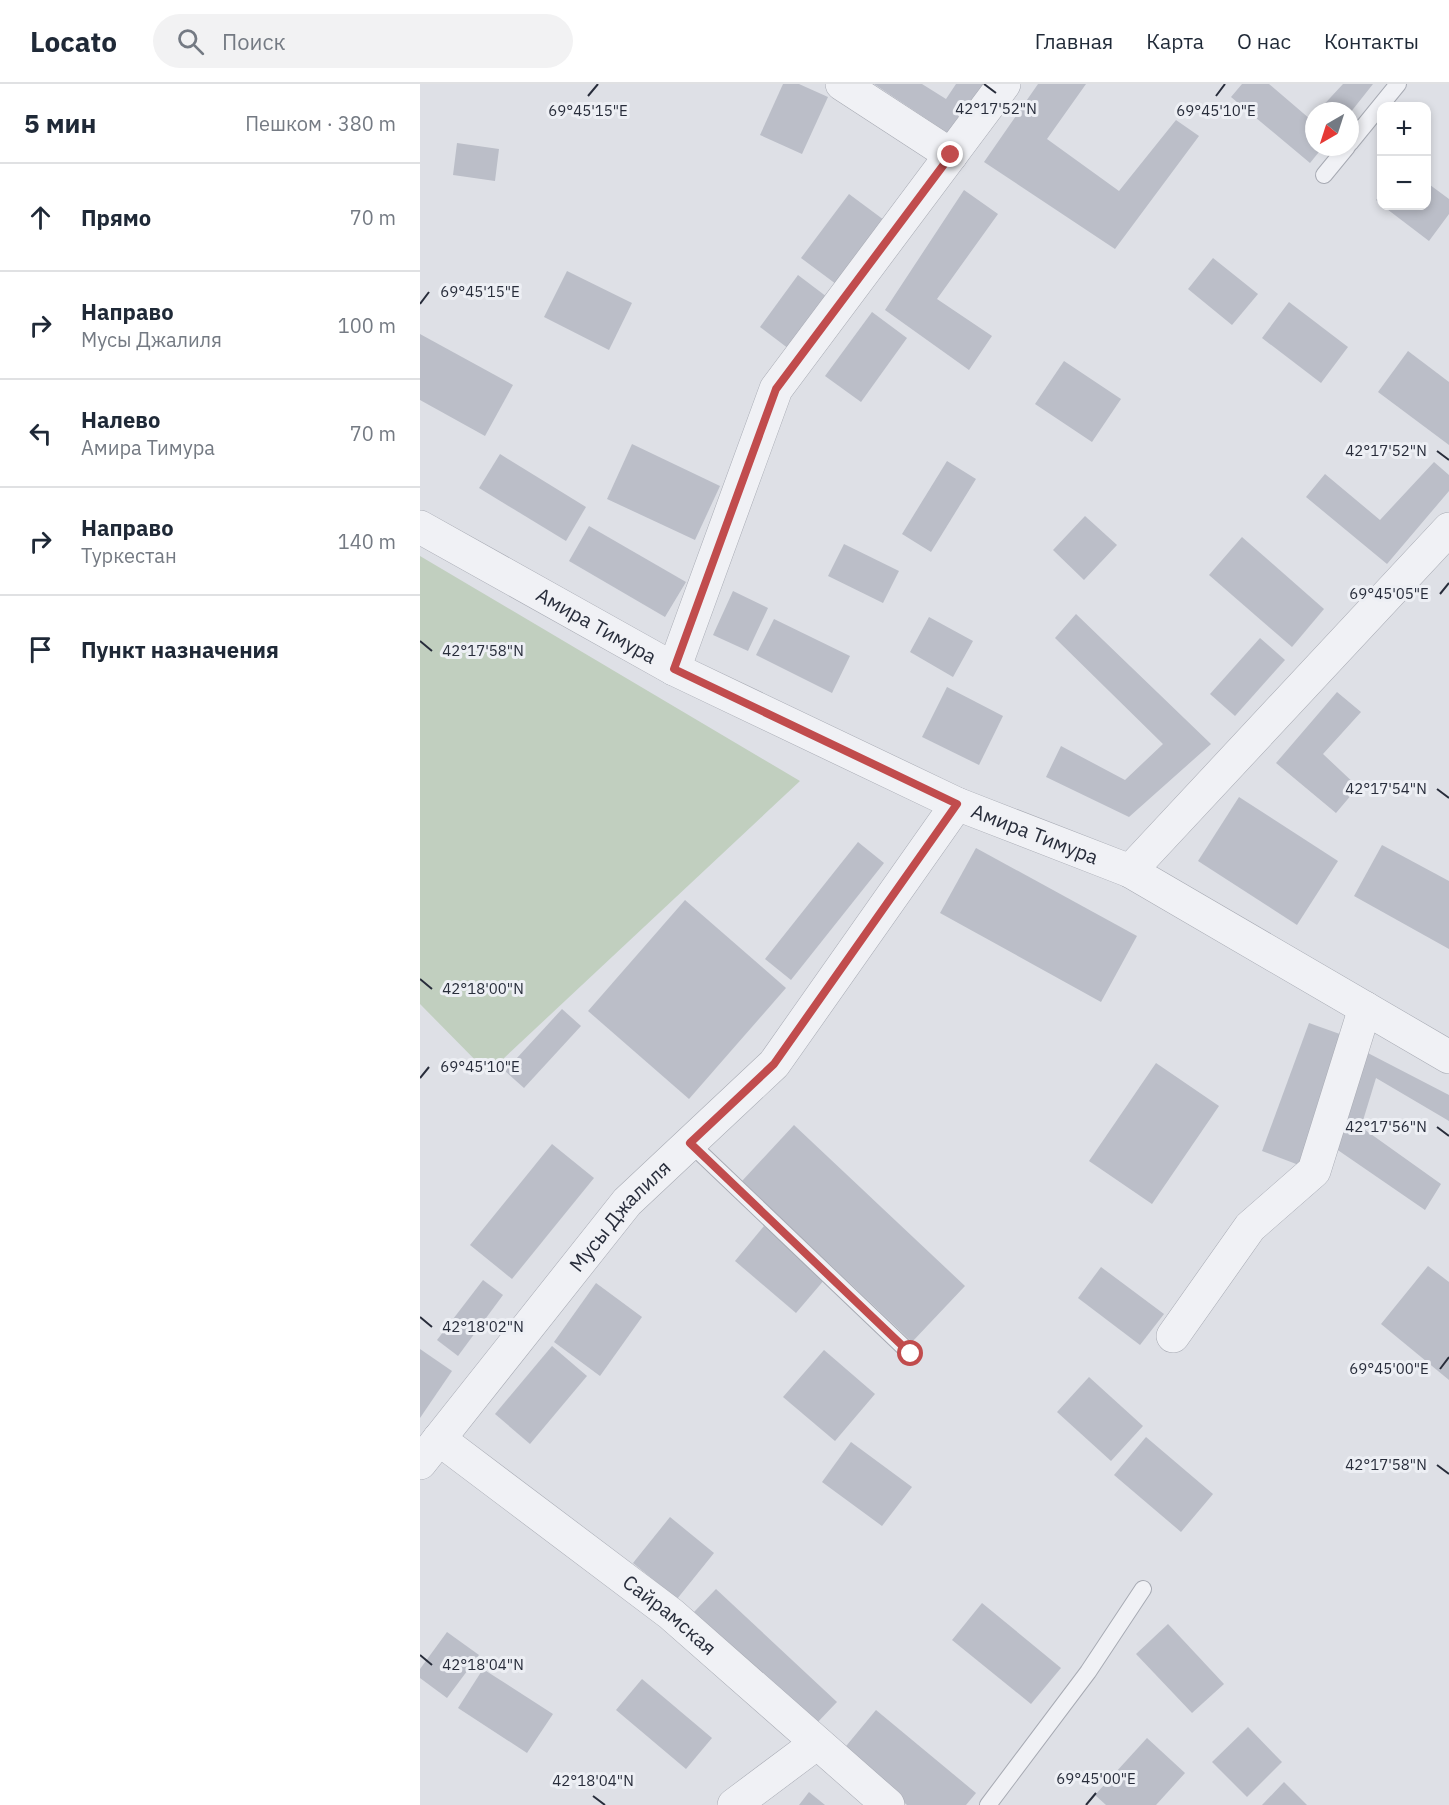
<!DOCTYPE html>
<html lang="ru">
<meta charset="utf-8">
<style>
body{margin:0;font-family:"IBM Plex Sans",sans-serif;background:#f2f2f3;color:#1f2937}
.controls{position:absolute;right:18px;top:18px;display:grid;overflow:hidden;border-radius:12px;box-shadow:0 3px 9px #0003}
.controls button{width:54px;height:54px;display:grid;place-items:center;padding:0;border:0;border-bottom:2px solid #e0e1e3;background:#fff;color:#1f2937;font:30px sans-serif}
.compass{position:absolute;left:885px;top:18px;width:54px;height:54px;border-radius:50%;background:#fff;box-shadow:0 3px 9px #0003;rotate:219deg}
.stop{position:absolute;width:18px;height:18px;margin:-14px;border:4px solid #c14c4d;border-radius:50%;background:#fff}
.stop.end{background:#c14c4d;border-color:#fff;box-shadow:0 2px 6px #0008}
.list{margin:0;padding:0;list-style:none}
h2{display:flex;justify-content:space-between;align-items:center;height:78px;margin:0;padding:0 24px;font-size:26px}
h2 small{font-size:20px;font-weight:400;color:#747a83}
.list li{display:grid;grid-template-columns:39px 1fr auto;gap:18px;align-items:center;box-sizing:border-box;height:108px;padding:0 24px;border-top:2px solid #e0e1e3}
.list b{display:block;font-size:22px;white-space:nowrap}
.list p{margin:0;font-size:20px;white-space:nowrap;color:#747a83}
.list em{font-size:20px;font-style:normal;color:#747a83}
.icon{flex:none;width:33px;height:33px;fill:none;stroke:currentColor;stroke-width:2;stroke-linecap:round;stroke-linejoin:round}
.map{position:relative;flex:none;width:1029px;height:1721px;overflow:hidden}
header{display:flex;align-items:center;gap:36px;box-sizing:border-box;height:84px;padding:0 30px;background:#fff;border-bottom:2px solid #e0e1e3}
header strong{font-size:28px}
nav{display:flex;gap:33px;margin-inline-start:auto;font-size:21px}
.search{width:420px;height:54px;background:#f2f2f3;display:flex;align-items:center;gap:15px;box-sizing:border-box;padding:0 21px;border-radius:33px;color:#747a83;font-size:22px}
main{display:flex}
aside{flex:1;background:#fff}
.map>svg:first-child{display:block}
</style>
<header>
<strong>Locato</strong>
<div class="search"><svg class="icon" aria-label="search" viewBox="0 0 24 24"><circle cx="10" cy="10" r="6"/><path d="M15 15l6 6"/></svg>Поиск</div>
<nav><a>Главная</a><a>Карта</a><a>О нас</a><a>Контакты</a></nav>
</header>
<main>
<aside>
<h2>5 мин<small>Пешком · 380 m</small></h2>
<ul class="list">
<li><svg class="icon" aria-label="ahead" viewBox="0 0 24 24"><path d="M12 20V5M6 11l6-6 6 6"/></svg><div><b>Прямо</b></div><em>70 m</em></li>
<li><svg class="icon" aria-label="right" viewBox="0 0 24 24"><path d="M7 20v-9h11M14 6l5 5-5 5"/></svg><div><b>Направо</b><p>Мусы Джалиля</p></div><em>100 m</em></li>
<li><svg class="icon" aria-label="left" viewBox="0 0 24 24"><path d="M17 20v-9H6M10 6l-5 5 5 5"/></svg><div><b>Налево</b><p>Амира Тимура</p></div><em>70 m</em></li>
<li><svg class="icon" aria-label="right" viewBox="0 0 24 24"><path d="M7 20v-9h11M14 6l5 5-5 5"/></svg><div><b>Направо</b><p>Туркестан</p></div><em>140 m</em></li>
<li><svg class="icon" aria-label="arrive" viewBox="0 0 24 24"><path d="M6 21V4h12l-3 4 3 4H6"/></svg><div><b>Пункт назначения</b></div></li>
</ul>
</aside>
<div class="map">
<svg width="1029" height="1721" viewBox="0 0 1029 1721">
<rect width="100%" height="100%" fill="#dee0e6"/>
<path fill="#c1cfbf" d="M0,472l380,225 -312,292 -68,-69z"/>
<g fill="#bbbec8">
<path d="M363,0h16l29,13 -26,57 -42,-19z"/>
<path d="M454,0h48l24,15 10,-15h36l-38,53z"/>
<path d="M618,0h48l-39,55 72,52 57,-71 23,16 -84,113 -131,-87z"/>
<path d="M822,0h27l41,35 4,-4v32h9l-13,16 -79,-66z"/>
<path d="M923,0h30l-23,29v-2h-32z"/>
<path d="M37,59l42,6 -4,32 -42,-6z"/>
<path d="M1006,98l23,17v15l-20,27 -46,-35h43z"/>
<path d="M544,106l34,24 -61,85 55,37 -23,34 -84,-60z"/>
<path d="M962,108v13l-6,-5z"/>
<path d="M429,110l35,26 -48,64 -35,-26z"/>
<path d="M793,174l45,36 -26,31 -44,-36z"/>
<path d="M147,187l65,32 -23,47 -65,-33z"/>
<path d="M378,191l33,25 -38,52 -33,-25z"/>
<path d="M869,218l59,45 -27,36 -59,-45z"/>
<path d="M452,228l35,26 -46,64 -36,-26z"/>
<path d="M0,250l93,51 -28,51 -65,-36z"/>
<path d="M988,267l41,31v63l-71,-53z"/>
<path d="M644,277l57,38 -29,43 -57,-38z"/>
<path d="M212,360l88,42 -25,54 -88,-41z"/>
<path d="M80,370l86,53 -20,34 -87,-53z"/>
<path d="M527,377l29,18 -45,73 -29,-18z"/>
<path d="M1014,378l15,13v16l-62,73 -81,-67 19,-23 55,46z"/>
<path d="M665,432l32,29 -33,35 -31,-30z"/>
<path d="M169,442l97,56 -21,35 -96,-56z"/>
<path d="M822,453l82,72 -32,38 -83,-72z"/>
<path d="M424,460l55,27 -16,32 -55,-27z"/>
<path d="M313,507l35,17 -20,43 -35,-16z"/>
<path d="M656,530l135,130 -82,73 -83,-40 15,-31 64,34 38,-36 -108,-106z"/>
<path d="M509,533l44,24 -20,36 -43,-25z"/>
<path d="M354,535l76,37 -18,37 -76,-38z"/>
<path d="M840,554l25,22 -50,56 -25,-22z"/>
<path d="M527,603l56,29 -24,49 -57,-28z"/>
<path d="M917,608l24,20 -38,42 35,33 -22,26 -60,-50z"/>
<path d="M819,713l99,64 -41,64 -99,-64z"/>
<path d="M438,758l26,21 -93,117 -26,-21z"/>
<path d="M962,761l67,36v68l-95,-53z"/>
<path d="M556,764l161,88 -36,66 -161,-89z"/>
<path d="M265,816l101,88 -97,111 -101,-88z"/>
<path d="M142,925l19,17 -57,62 -19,-17z"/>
<path d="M889,939l42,15 -47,129 -42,-16z"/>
<path d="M944,967l85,44v26l-73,-43 -15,49 80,57 -16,26 -96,-66z"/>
<path d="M736,979l63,43 -67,98 -63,-43z"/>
<path d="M374,1041l171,161 -53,56 -170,-161z"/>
<path d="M132,1060l42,34 -82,101 -42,-34z"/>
<path d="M344,1142l61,53 -29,34 -61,-52z"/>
<path d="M1008,1182l21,16v98l-68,-56z"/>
<path d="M681,1183l63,47 -24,31 -62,-47z"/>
<path d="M63,1196l20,15 -45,61 -21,-16z"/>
<path d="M176,1199l46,34 -42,59 -46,-34z"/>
<path d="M132,1262l35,30 -57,68 -35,-30z"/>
<path d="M0,1265l32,22 -32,47z"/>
<path d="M404,1266l51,44 -40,47 -52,-44z"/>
<path d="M669,1293l54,49 -32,35 -54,-49z"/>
<path d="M726,1353l67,57 -32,38 -67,-57z"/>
<path d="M431,1358l61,45 -30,39 -60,-44z"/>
<path d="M250,1433l44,36 -37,46 -44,-36z"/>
<path d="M296,1505l121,113 -22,23 -121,-113z"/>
<path d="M562,1519l79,65 -30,36 -79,-64z"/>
<path d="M748,1540l56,60 -32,29 -56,-59z"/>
<path d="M27,1548l32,23 -32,43 -27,-20v-9z"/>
<path d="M63,1585l70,45 -26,39 -69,-45z"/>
<path d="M222,1595l70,59 -26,31 -70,-59z"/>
<path d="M456,1626l100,83 -10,12h-59l-65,-54z"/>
<path d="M828,1643l34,35 -35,35 -35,-35z"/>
<path d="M727,1654l38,35 -29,32h-50l-11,-10z"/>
<path d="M864,1698l23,23h-45z"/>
<path d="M389,1708l16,13h-26z"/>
</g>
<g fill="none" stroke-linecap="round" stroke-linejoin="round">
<defs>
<g id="lane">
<path d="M930,59l48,-59"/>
<path d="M904,91l23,-28"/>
<path d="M270,1059l221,211"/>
<path d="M568,1721l100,-133 55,-83"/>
</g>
<g id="street">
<path d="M422,0l109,71"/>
<path id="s1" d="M0,443l254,142 283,135 173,67 319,186"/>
<path d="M254,585l102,-280 228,-305"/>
<path d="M710,787l319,-342"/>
<path d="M753,1252l77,-109 64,-56 51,-163"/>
<path id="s2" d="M19,1355l232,175 217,191"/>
<path id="s3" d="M0,1379l207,-261 147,-138 183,-260"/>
<path d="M314,1721l83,-62"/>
</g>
</defs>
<use href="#lane" stroke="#a7aab3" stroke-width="18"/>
<use href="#street" stroke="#a7aab3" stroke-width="34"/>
<use href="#lane" stroke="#f0f1f5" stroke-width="16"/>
<use href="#street" stroke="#f0f1f5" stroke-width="33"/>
</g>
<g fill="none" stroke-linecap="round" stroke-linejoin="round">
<path stroke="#c14c4d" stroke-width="8" d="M491,1270l-221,-211 84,-79 183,-260 -283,-135 102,-280 175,-234"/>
</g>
<path fill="none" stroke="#282d3b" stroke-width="2" d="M564,0l12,9M168,12l10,-12M796,12l9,-12M0,220l9,-12M1017,367l12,9M1020,510l9,-11M0,557l12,10M1017,705l12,9M0,895l12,10M0,994l9,-11M1017,1043l12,9M0,1233l12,10M1020,1285l9,-12M1017,1381l12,9M0,1571l12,10M173,1712l12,9M666,1721l10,-12"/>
<g text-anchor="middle" stroke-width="6" stroke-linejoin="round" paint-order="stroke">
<g font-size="20" fill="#282d3b" stroke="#edeff4">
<text dy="7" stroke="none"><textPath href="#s1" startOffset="202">Амира Тимура</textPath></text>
<text dy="7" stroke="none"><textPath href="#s1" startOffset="688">Амира Тимура</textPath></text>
<text dy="7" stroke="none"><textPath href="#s3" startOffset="318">Мусы Джалиля</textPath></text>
<text dy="7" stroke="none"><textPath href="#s2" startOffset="290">Сайрамская</textPath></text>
</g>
</g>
<g font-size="15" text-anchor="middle" fill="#282d3b" stroke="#edeff4" stroke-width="6" stroke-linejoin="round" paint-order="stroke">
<text x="576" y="30">42°17'52"N</text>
<text x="168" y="32">69°45'15"E</text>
<text x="796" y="32">69°45'10"E</text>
<text x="60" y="213">69°45'15"E</text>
<text x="966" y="372">42°17'52"N</text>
<text x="969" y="515">69°45'05"E</text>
<text x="63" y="572">42°17'58"N</text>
<text x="966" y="710">42°17'54"N</text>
<text x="63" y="910">42°18'00"N</text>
<text x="60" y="988">69°45'10"E</text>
<text x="966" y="1048">42°17'56"N</text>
<text x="63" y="1248">42°18'02"N</text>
<text x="969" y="1290">69°45'00"E</text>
<text x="966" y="1386">42°17'58"N</text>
<text x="63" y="1586">42°18'04"N</text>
<text x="676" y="1700">69°45'00"E</text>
<text x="173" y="1702">42°18'04"N</text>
</g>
</svg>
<div class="controls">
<button>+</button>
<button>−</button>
</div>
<svg class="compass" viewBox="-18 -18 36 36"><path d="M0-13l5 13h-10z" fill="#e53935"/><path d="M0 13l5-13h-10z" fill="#747a83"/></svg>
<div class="stop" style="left:491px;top:1270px"></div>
<div class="stop end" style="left:531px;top:71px"></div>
</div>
</main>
